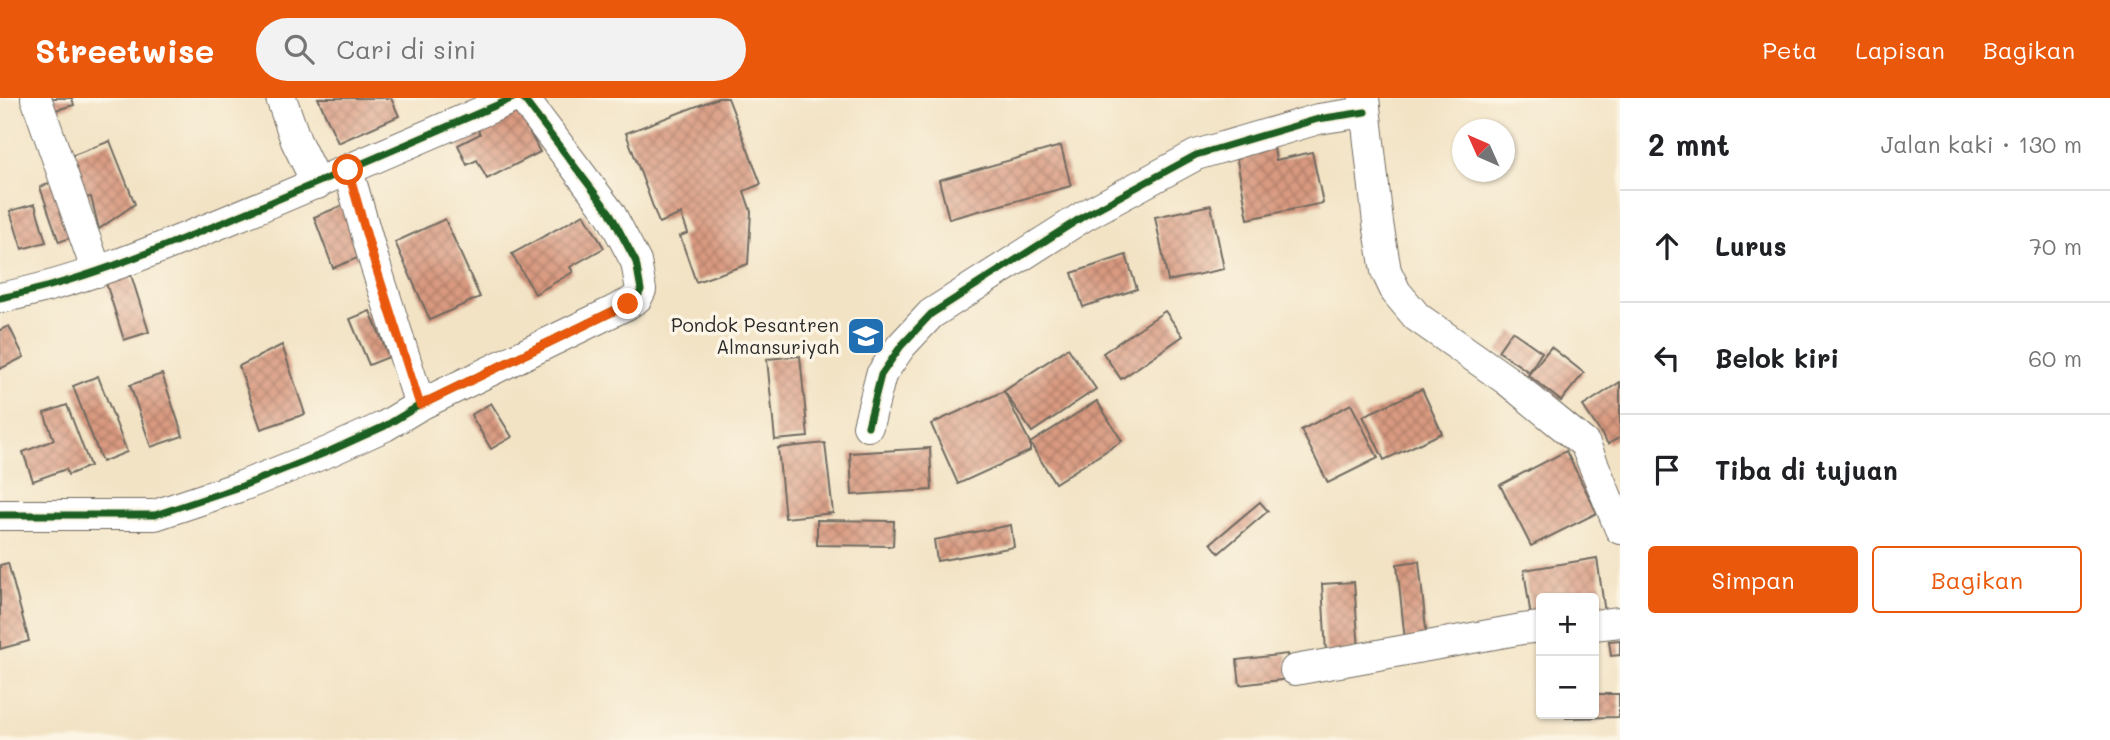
<!DOCTYPE html>
<html lang="id">
<meta charset="utf-8">
<style>
body{margin:0;font-family:Mali,sans-serif;background:#f2f2f2;color:#202124}
.controls{position:absolute;right:21px;bottom:21px;display:grid;overflow:hidden;border-radius:7px;box-shadow:0 2px 5px #0004}
.controls button{width:63px;height:63px;display:grid;place-items:center;padding:0;border:0;border-bottom:2px solid #e0e0e0;background:#fff;color:#202124;font:35px sans-serif}
.compass{position:absolute;left:1452px;top:21px;width:63px;height:63px;border-radius:50%;background:#fff;box-shadow:0 2px 5px #0004;rotate:315deg}
.stop{position:absolute;width:21px;height:21px;margin:-16px;border:5px solid #ea580c;border-radius:50%;background:#fff}
.stop.end{background:#ea580c;border-color:#fff;box-shadow:0 2px 7px #0008}
.list{margin:0;padding:0;list-style:none}
h2{display:flex;justify-content:space-between;align-items:center;height:91px;margin:0;padding:0 28px;font-size:30px}
h2 small{font-size:23px;font-weight:400;color:#757577}
.list li{display:grid;grid-template-columns:46px 1fr auto;gap:21px;align-items:center;box-sizing:border-box;height:112px;padding:0 28px;border-top:2px solid #e0e0e0}
.list b{display:block;font-size:26px;white-space:nowrap}
.list em{font-size:23px;font-style:normal;color:#757577}
.actions{display:flex;gap:14px;padding:21px 28px}
.actions a{flex:1;padding:16px 0;border:2px solid #ea580c;border-radius:7px;text-align:center;font-size:24px;color:#ea580c}
.actions .main{background:#ea580c;color:#fff}
.icon{flex:none;width:38px;height:38px;fill:none;stroke:currentColor;stroke-width:2;stroke-linecap:round;stroke-linejoin:round}
.map{position:relative;flex:none;width:1620px;height:642px;overflow:hidden}
header{display:flex;align-items:center;gap:42px;box-sizing:border-box;height:98px;padding:0 35px;background:#ea580c;color:#fff}
header strong{font-size:33px}
nav{display:flex;gap:38px;margin-inline-start:auto;font-size:24px}
.search{width:490px;height:63px;background:#f2f2f2;display:flex;align-items:center;gap:18px;box-sizing:border-box;padding:0 24px;border-radius:38px;color:#757577;font-size:26px}
main{display:flex}
aside{flex:1;background:#fff}
.map>svg:first-child{display:block}
</style>
<header>
<strong>Streetwise</strong>
<div class="search"><svg class="icon" aria-label="search" viewBox="0 0 24 24"><circle cx="10" cy="10" r="6"/><path d="M15 15l6 6"/></svg>Cari di sini</div>
<nav><a>Peta</a><a>Lapisan</a><a>Bagikan</a></nav>
</header>
<main>
<div class="map">
<svg width="1620" height="642" viewBox="0 0 1620 642">
<defs>
<pattern id="building-cross-hatch" width="8" height="8" patternUnits="userSpaceOnUse" patternTransform="scale(1.75)"><rect width="8" height="8" fill="#d99a80"/><path d="M0 0l8 8M0 8l8-8" fill="none" stroke="#b07e69"/></pattern>
</defs>
<rect width="100%" height="100%" fill="#fcf5e5"/>
<filter id="ink" filterUnits="userSpaceOnUse"><feTurbulence type="fractalNoise" baseFrequency=".0143" numOctaves="2"/><feDisplacementMap in="SourceGraphic" scale="14" xChannelSelector="R" yChannelSelector="G"/><feConvolveMatrix kernelMatrix="1 2 1 2 8 2 1 2 1" color-interpolation-filters="sRGB"/></filter>
<filter id="wash" filterUnits="userSpaceOnUse"><feTurbulence type="fractalNoise" baseFrequency=".00686" numOctaves="4" result="noise"/><feDisplacementMap in="SourceGraphic" scale="28" xChannelSelector="R" yChannelSelector="G"/><feGaussianBlur stdDeviation="1.57" result="paint"/><feColorMatrix in="noise" values="0 0 0 0 0 0 0 0 0 0 0 0 0 0 0 0 0 1.4 0 .05"/><feComposite in="paint" operator="in"/></filter>
<g filter="url(#wash)">
<rect width="100%" height="100%" fill="#f2e3c5"/>
<g id="blocks">
<g fill="url(#building-cross-hatch)">
<path d="M48,0h24l2,7 -22,6z"/>
<path d="M318,0h73l8,18 -61,27z"/>
<path d="M513,0l26,31 -9,4 10,19 -53,27 -10,-19 -10,5 -9,-20 22,-11 -8,-18z"/>
<path d="M718,0h10l33,86 -17,7 7,21 -3,52 -52,18 -16,-46 8,-3 -7,-19 -22,9 -33,-90z"/>
<path d="M110,43l25,63 -36,25 -8,-32 -12,1 -11,-41z"/>
<path d="M1061,48l10,40 -122,33 -10,-39z"/>
<path d="M1274,50l2,12 36,-8 11,51 -75,16 -12,-64z"/>
<path d="M59,82l19,55 -19,7 -19,-55z"/>
<path d="M35,106l11,38 -24,7 -12,-38z"/>
<path d="M346,106l19,51 -32,13 -19,-51z"/>
<path d="M1211,107l13,64 -56,12 -13,-64z"/>
<path d="M584,116l20,34 -34,19 3,5 -38,22 -23,-40z"/>
<path d="M445,121l35,78 -50,23 -35,-78z"/>
<path d="M1126,157l11,34 -54,18 -11,-34z"/>
<path d="M131,177l18,57 -25,8 -18,-57z"/>
<path d="M370,213l19,46 -20,8 -19,-46z"/>
<path d="M1165,213l18,25 -62,43 -18,-26z"/>
<path d="M9,228l15,31 -24,12v-39z"/>
<path d="M1512,233l30,21 -13,20 -31,-21z"/>
<path d="M282,247l23,69 -44,15 -22,-63z"/>
<path d="M1551,249l33,26 -23,28 -33,-26z"/>
<path d="M1068,250l28,41 -64,43 -28,-41 26,52 67,-42 25,40 -67,42 -25,-40v8l-72,33 -27,-60 73,-33z"/>
<path d="M800,258l8,81 -33,3 -8,-81z"/>
<path d="M162,276l21,62 -32,11 -21,-62z"/>
<path d="M98,278l29,76 -25,10 -29,-76z"/>
<path d="M1620,284v55l-12,7 -25,-38z"/>
<path d="M1422,291l20,44 -58,27 -21,-44z"/>
<path d="M491,305l21,34 -21,12 -20,-34z"/>
<path d="M1351,306l27,54 -50,25 -27,-53z"/>
<path d="M67,307l23,61 -22,9 -2,-6 -33,12 -10,-29 31,-12 -10,-27z"/>
<path d="M825,345l8,70 -48,5 -7,-70z"/>
<path d="M930,350l2,42 -80,5 -2,-42z"/>
<path d="M1566,353l31,62 -66,33 -31,-61z"/>
<path d="M1260,404l8,9 -49,42 -8,-10z"/>
<path d="M817,422l77,1 -1,25 -76,-1z"/>
<path d="M1011,427l3,22 -77,14 -3,-21z"/>
<path d="M1597,460l8,55 -11,1v-16h-53v24l-9,2 -8,-54z"/>
<path d="M1419,463l8,78 -22,2 -8,-77z"/>
<path d="M8,465l21,78 -29,8v-84z"/>
<path d="M1354,484l5,68 -33,3 -4,-69z"/>
<path d="M1620,542v15l-9,1 -2,-15z"/>
<path d="M1287,556l2,25 -49,6 -3,-25z"/>
<path d="M1594,596h25v23l-53,1v-4h28z"/>
</g>
</g>
</g>
<g filter="url(#ink)">
<use href="#blocks" fill-opacity="0" stroke="#716b61" stroke-width="2"/>
<g fill="none" stroke-linecap="round" stroke-linejoin="round">
<defs>
<g id="minor">
<path d="M36,0l61,174"/>
<path d="M281,0l15,43 21,43"/>
<path d="M1364,0l14,125 8,48 10,21 21,25 91,64 77,63 35,85"/>
<path d="M348,72l26,91 46,144"/>
<path d="M0,200c80,-16 156,-48 231,-79 94,-39 188,-80 282,-121"/>
<path d="M868,328l13,-51 20,-29 30,-32 153,-98 112,-61 122,-36 47,-7"/>
<path d="M0,417h155l87,-29 88,-35 55,-25 35,-21 208,-101 9,-6 4,-8 -5,-28 -26,-49 -87,-115"/>
<path d="M1594,527l26,-3"/>
<path d="M1295,572l227,-41 19,-2"/>
</g>
</defs>
<use href="#minor" stroke="#716b61" stroke-width="32"/>
<use href="#minor" stroke="#fff" stroke-width="30"/>
<defs>
<g id="cycleway">
<path d="M0,200c80,-16 156,-48 231,-79 94,-39 188,-80 282,-121"/>
<path d="M868,328l13,-51 20,-29 30,-32 153,-98 112,-61 122,-36 47,-7"/>
<path d="M0,417h155l87,-29 88,-35 55,-25 35,-21 208,-101 9,-6 4,-8 -5,-28 -26,-49 -87,-115"/>
</g>
</defs>
<use href="#cycleway" stroke="#fcf5e5" stroke-width="11"/>
<use href="#cycleway" stroke="#1b5e20" stroke-width="7"/>
</g>
</g>
<g fill="none" stroke-linecap="round" stroke-linejoin="round" filter="url(#ink)">
<path stroke="#ea580c" stroke-width="9" d="M348,72l26,91 46,144 208,-101"/>
</g>
<defs>
<symbol id="school-square" viewBox="-11 -11 22 22"><rect x="-9" y="-9" width="18" height="18" rx="4" fill="#1f6fb2" stroke="#fcf5e5"/><path d="M0-5L7-2L0 1L-7-2ZM-4 1L0 2.5L4 1V4Q0 6-4 4Z" fill="#fff"/></symbol>
</defs>
<g fill-rule="evenodd">
<use href="#school-square" x="844" y="216" width="44" height="44"/>
</g>
<g text-anchor="middle" stroke-width="7" stroke-linejoin="round" paint-order="stroke">
<g font-size="19" fill="#2b2b2b" stroke="#fcf5e5" text-anchor="end">
<text x="839" y="234">Pondok Pesantren<tspan x="839" dy="22">Almansuriyah</tspan></text>
</g>
</g>
</svg>
<div class="controls">
<button>+</button>
<button>−</button>
</div>
<svg class="compass" viewBox="-18 -18 36 36"><path d="M0-13l5 13h-10z" fill="#e53935"/><path d="M0 13l5-13h-10z" fill="#757577"/></svg>
<div class="stop" style="left:348px;top:72px"></div>
<div class="stop end" style="left:628px;top:206px"></div>
</div>
<aside>
<h2>2 mnt<small>Jalan kaki · 130 m</small></h2>
<ul class="list">
<li><svg class="icon" aria-label="ahead" viewBox="0 0 24 24"><path d="M12 20V5M6 11l6-6 6 6"/></svg><div><b>Lurus</b></div><em>70 m</em></li>
<li><svg class="icon" aria-label="left" viewBox="0 0 24 24"><path d="M17 20v-9H6M10 6l-5 5 5 5"/></svg><div><b>Belok kiri</b></div><em>60 m</em></li>
<li><svg class="icon" aria-label="arrive" viewBox="0 0 24 24"><path d="M6 21V4h12l-3 4 3 4H6"/></svg><div><b>Tiba di tujuan</b></div></li>
</ul>
<div class="actions"><a class="main">Simpan</a><a>Bagikan</a></div>
</aside>
</main>
